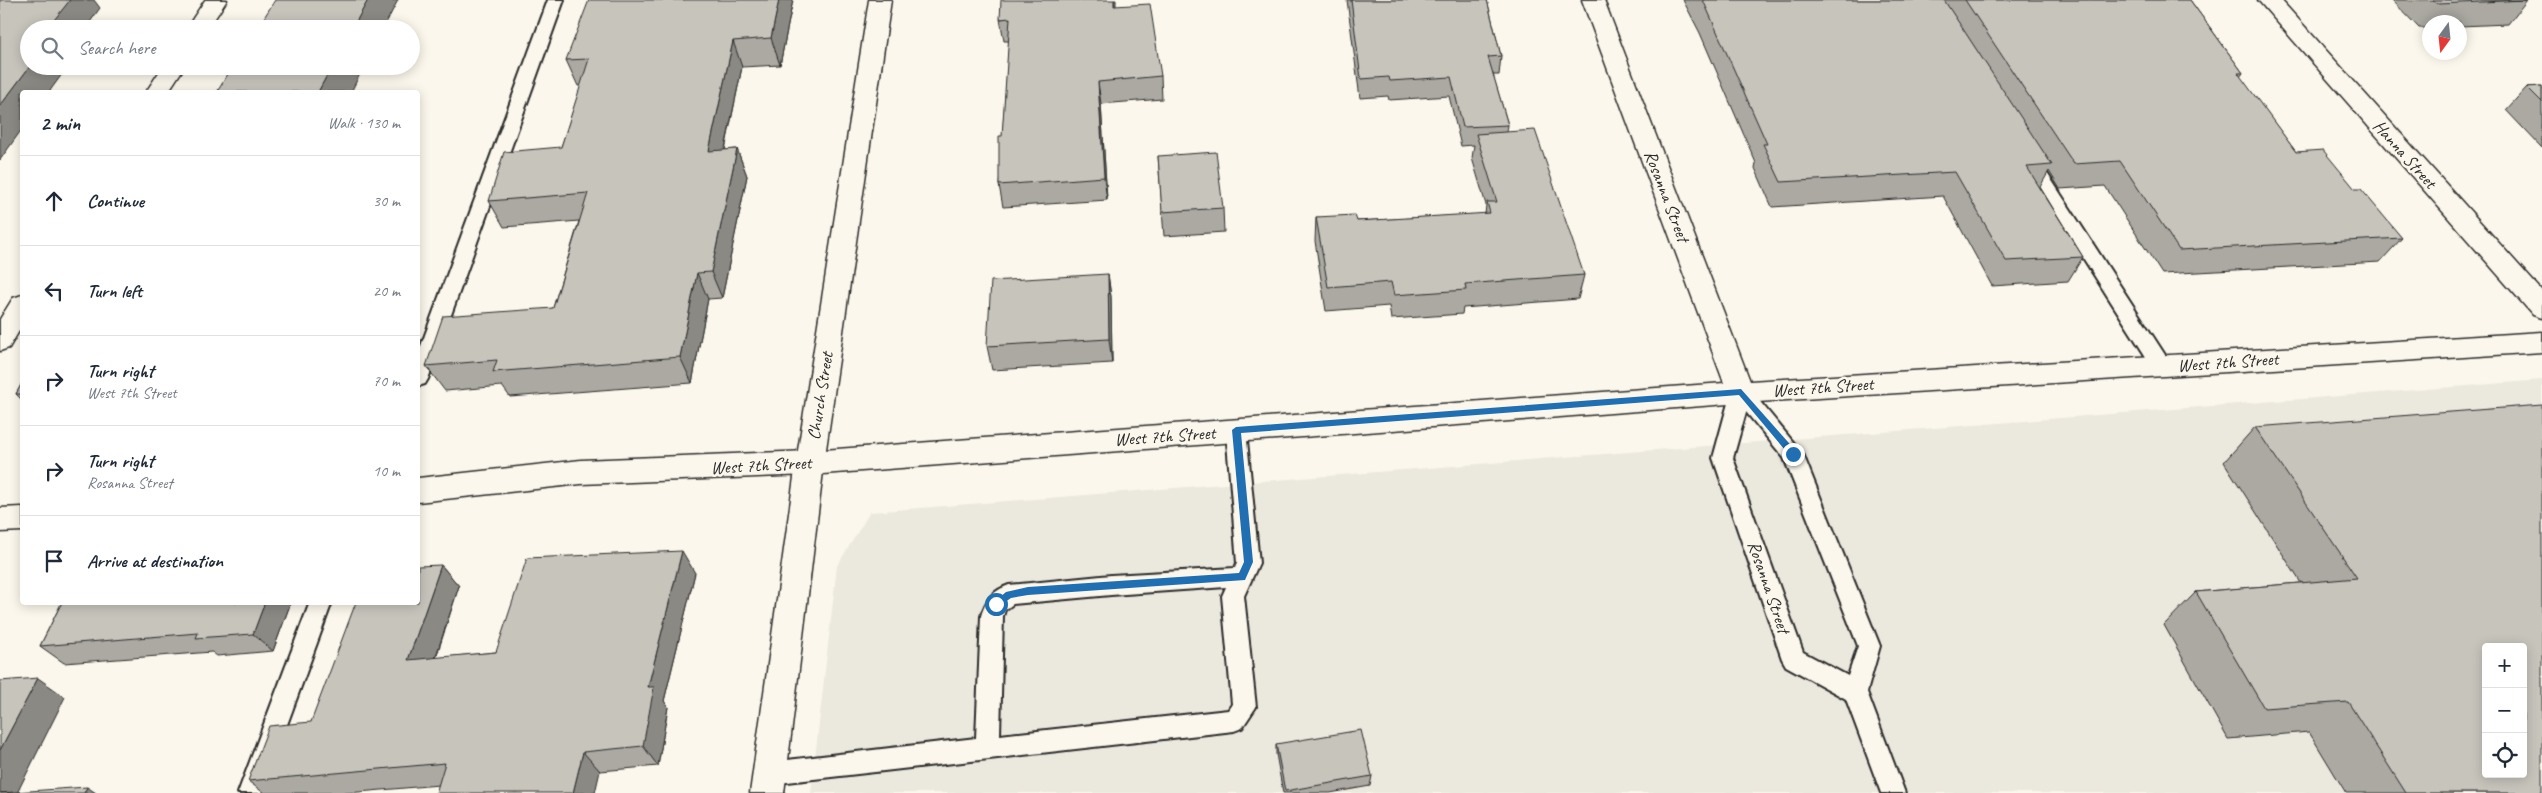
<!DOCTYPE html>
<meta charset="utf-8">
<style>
body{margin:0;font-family:Caveat,sans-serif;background:#f2f2f3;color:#1f2937}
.controls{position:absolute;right:15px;bottom:15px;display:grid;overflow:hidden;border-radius:5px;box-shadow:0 2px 12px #0003}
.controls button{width:45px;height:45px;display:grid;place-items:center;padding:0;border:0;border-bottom:1px solid #e0e1e3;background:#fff;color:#1f2937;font:25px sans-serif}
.compass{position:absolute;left:2422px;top:15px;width:45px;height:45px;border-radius:50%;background:#fff;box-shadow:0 2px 12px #0003;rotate:195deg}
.stop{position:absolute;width:15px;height:15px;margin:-11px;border:4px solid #1f6fb2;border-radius:50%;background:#fff}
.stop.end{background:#1f6fb2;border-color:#fff;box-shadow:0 1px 5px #0008}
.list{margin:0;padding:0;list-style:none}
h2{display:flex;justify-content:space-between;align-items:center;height:65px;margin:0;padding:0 20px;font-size:21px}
h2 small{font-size:16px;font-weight:400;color:#747a83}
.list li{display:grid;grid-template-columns:32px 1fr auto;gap:15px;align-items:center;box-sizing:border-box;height:90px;padding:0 20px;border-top:1px solid #e0e1e3}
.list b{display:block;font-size:19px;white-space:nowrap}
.list p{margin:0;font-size:16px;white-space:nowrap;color:#747a83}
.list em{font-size:16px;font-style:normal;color:#747a83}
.icon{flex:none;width:28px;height:28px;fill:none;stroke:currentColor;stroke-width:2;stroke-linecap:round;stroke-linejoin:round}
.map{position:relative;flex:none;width:2542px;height:793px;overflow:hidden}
.search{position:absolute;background:#fff;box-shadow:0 2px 12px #0003;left:20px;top:20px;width:400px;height:55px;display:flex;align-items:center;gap:12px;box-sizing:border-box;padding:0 18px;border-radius:28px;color:#747a83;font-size:19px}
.panel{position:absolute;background:#fff;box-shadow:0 2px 12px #0003;left:20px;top:90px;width:400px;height:515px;border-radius:5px}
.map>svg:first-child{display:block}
</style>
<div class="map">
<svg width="2542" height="793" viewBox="0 0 2542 793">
<rect width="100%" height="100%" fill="#fbf7ec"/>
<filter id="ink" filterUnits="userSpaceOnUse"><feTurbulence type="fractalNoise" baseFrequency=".02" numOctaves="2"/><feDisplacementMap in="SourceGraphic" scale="10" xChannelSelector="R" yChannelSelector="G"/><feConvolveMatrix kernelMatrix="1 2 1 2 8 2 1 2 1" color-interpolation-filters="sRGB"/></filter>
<g filter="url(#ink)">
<path fill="#ebe8de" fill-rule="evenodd" d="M2542,380v413h-1731l26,-227 33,-54zM2486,647h37v127h-37z"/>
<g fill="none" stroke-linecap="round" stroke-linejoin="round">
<defs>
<g id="service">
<path d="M548,0h16l-136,379 -3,5 -7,2v-32z"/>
<path d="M2028,151l6,2 135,208 3,5 -3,5 -7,3 -7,-3 -136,-214 3,-4z"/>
<path d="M1741,384l7,3 55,67 77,192 -13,46 38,101h-24l-35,-94 -60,-33 -4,-7 -69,-201 18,-66 3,-5zM1746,412l38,46 74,188 -10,30 -45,-24 -70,-194z"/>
<path d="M1236,422l7,2 3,6 13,133 -15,33 12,111 -14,21 -8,3 -464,53 -9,-3 -3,-8 3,-8 9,-3 206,-24 5,-122c5,-16 11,-25 28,-31l102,-10 124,-7 2,-5 -11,-133 3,-6zM1226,587l-4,9 10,108 -4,6 -228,25 3,-119 2,-6 8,-6 98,-9z"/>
<path d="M310,602h22l-70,191h-24z"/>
</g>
<g id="minor">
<path d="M205,0h22l-19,29h-22z"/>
<path d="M1582,0h22l146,381 792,-49v20l-801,51 -931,72 -229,9 -163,18v-24l163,-18 229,-9 914,-68z"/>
<path d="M2258,0h23l261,291v27l-9,-3z"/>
<path d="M163,66h22l-17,26h-22z"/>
<path d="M22,295v31l-13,22 -9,3v-32l13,-21z"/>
<path d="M22,507v24l-22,1v-24z"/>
</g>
<path id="tertiary" d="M869,0h22l-67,463 -40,330h-34l46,-330z"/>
</defs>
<use href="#service" stroke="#2b2b2b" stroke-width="4"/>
<use href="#minor" stroke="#2b2b2b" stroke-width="3"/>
<use href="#tertiary" stroke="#2b2b2b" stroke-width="3"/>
<use href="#service" fill="#fbf7ec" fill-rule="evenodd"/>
<use href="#minor" fill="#fbf7ec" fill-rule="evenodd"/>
<use href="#tertiary" fill="#fbf7ec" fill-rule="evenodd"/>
</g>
<g fill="#aba9a2" stroke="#2b2b2b">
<path d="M793,0l-13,65 -38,2 -17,83 12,-1 10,27 -25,122 -14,1 -16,84 -182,14 -8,-11 -57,5 -19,-25 127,-58 26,-87 -75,6 -15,-26 72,-54 20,-61h-3l-12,-26z"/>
<path d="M1347,0h140l14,56 -2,19h-6l15,50 -1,7 77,143 -6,24 -115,9 -1,6 -71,5 -2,-13 -63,5 -11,-70 1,-24 41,4 128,-7 1,-9 -14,-47 2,-13 -13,1 -12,-50 -60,4 -1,-4 -28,2z"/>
<path d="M1683,0h507l53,73 -3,4 56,75 59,37 47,49 -22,24 -218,12 -57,-88 -45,3 -11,-18 -9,16 43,70 -15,24 -76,5 -49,-90 -171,11 -17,-39 1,-5 -56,-130z"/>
<path d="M2392,0h135l-19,24 -48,2v-4h-30v6h-11z"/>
<path d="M1116,6l45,70 1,23 -61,5 6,96 -104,7 -4,-22 10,-144h-5l-4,-22z"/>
<path d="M2542,86v62l-36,-38 21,-23z"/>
<path d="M1158,156l65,52 1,24 -60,4z"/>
<path d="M1108,274l3,23 1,66 -120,7 -5,-24z"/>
<path d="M22,383v17l-6,-6z"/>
<path d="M2255,427l287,366h-196l-37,-61 -81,7 -64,-114 32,-33 105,-9 -77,-121z"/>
<path d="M441,565l18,21 -23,72 60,-6 199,-79 -31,128 4,6 -10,59 -311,27h-83l-16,-12 63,-59z"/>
<path d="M62,602h229l-18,49 -56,5 -5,-4 -148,11 -24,-17z"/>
<path d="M1276,744l96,32 -2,10 -40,7h-47l-7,-39z"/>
</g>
<g fill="#8b8984" stroke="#2b2b2b">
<path d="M65,0h29l6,8 -15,21h-38z"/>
<path d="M368,0h30l-15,29h-31z"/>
<path d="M779,0h14l-13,65 -9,-27z"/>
<path d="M1114,0h2v28l-2,-22z"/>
<path d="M733,41l9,26 -23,110 -10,-26z"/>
<path d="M30,66h38l-19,26h-27v37l-22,31v-54z"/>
<path d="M332,66h32l-13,26h-33z"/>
<path d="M1098,82l3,22 6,96 -3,-23z"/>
<path d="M737,149l10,27 -25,122 -11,-26z"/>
<path d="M697,273l11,26 -16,84 -12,-26z"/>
<path d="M1108,274l3,23 1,66 -3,-24z"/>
<path d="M682,551l13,22 -31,128 4,6 -10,59 -15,-20 5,-59z"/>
<path d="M441,565l18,21 -31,94 -20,-20z"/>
<path d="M265,602h26l-18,49 -20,-17z"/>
<path d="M38,678l27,19 -48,96h-17v-43z"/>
<path d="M583,752l17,19 -5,22h-22z"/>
<path d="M87,787l9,6h-12z"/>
</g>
<g fill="#c7c4bc" stroke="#2b2b2b" fill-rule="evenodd">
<path d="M0,0h70l-23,29h-18v37h1l-30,40z"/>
<path d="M275,0h93l-16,29h-95z"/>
<path d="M589,0h190l-8,38 -38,3 -24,110 28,-2 -26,123 -14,1 -17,84 -187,15 4,-12 -71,6 17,-50 110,-8 35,-115 -99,8 15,-49 57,-5 28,-88 -23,1z"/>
<path d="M1001,0h113v6l36,-2 11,72 -63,6 6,95 -105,8v-49h3l8,-118 -10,1z"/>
<path d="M1351,0h136l14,56 -13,1 20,68 -45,2 -12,-50 -61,4 -1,-4 -28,2z"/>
<path d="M1703,0h241l108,165 -25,2 56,90 -77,4 -51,-89 -174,10 -18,-38h4z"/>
<path d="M1965,0h225l53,73h-5l58,79 27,-2 32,39h6l41,49 -223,12 -59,-89 -46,3z"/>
<path d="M2433,0h93l-88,4z"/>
<path d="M233,66h99l-14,26h-101z"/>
<path d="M2542,86v16l-15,-15z"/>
<path d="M1535,130l49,145 -119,9 1,6 -72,5 -3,-13 -63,5 -12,-70 39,-2 2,6 133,-8 -3,-11h10l-21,-68z"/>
<path d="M1216,152l7,56 -61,4 -4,-56z"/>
<path d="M1108,274l1,65 -122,7 4,-65z"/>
<path d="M22,383v11h-6z"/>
<path d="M2542,405v388h-136l-58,-91 -84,6 -68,-116 161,-14 -102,-151zM2486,647h37v127h-37z"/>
<path d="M682,551l-34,136h6l-11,59 -60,6 -10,41h-137l9,-30 -197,18 21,-55 42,-4 45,-120h62v-36l23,-1 -33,95 88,-8 31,-94z"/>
<path d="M62,602h203l-12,32 -57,4 2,-5 -158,13z"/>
<path d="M38,678l-38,72v-69z"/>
<path d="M1361,730l11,46 -87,15 -9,-47z"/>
<path d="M87,787l-3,6h-84z"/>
</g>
</g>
<path fill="#1f6fb2" d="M1741,389l55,62v5h-6l-51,-61 -498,38 12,129 -8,18 -217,15 -17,3 -15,10 -4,-4 14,-12 22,-5 211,-14 5,-11 -12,-132 4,-3z"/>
<g text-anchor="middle" stroke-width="5" stroke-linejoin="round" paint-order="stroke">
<g font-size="18" fill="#2b2b2b" stroke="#fbf7ec">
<text transform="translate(2405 154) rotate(48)" y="6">Hanna Street</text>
<text transform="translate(1667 196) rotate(69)" y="6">Rosanna Street</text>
<text transform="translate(2228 362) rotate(-4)" y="6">West 7th Street</text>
<text transform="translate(1823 387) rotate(-4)" y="6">West 7th Street</text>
<text transform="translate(820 396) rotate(-81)" y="6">Church Street</text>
<text transform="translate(1165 436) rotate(-4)" y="6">West 7th Street</text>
<text transform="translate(761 465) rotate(-3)" y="6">West 7th Street</text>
<text transform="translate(1769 587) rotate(71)" y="6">Rosanna Street</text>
</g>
</g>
</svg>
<div class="controls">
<button>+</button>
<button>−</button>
<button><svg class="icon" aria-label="locate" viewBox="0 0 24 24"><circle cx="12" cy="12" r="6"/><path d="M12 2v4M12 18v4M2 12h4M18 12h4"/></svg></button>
</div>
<svg class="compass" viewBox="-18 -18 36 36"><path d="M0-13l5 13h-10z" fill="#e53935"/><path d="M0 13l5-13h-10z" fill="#747a83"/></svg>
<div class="stop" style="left:996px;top:604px"></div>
<div class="stop end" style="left:1793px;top:454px"></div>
<div class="search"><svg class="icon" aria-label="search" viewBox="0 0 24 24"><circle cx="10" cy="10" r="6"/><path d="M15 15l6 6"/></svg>Search here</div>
<section class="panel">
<h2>2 min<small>Walk · 130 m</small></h2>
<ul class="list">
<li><svg class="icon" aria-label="ahead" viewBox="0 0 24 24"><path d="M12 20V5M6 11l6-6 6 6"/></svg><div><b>Continue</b></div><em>30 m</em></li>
<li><svg class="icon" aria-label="left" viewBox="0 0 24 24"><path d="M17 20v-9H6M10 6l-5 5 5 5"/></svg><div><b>Turn left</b></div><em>20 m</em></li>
<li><svg class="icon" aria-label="right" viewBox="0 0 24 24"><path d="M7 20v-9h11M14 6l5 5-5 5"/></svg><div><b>Turn right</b><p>West 7th Street</p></div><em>70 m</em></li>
<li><svg class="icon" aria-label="right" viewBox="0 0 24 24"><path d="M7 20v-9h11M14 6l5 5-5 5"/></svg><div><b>Turn right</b><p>Rosanna Street</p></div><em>10 m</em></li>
<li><svg class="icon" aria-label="arrive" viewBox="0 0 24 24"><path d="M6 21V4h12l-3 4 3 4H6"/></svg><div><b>Arrive at destination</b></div></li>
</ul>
</section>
</div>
